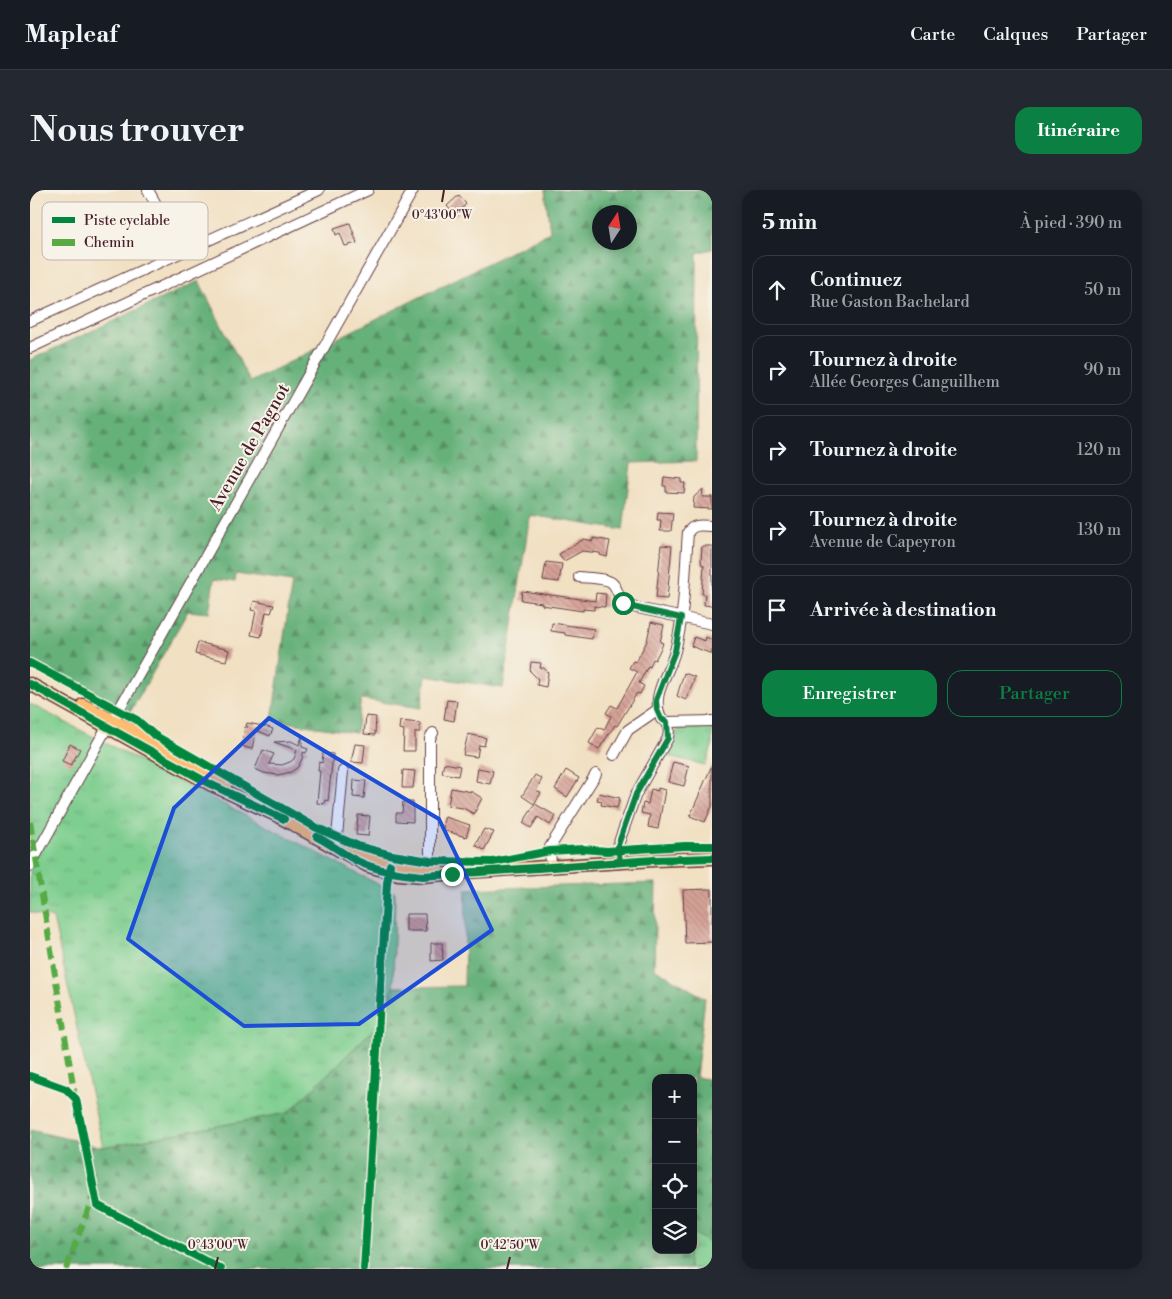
<!DOCTYPE html>
<html lang="fr">
<meta charset="utf-8">
<style>
body{margin:0;font-family:"Libre Bodoni",serif;background:#242831;color:#f1f3f6}
.controls{position:absolute;right:15px;bottom:15px;display:grid;overflow:hidden;border-radius:10px;box-shadow:0 2px 12px #0003}
.controls button{width:45px;height:45px;display:grid;place-items:center;padding:0;border:0;border-bottom:1px solid #363941;background:#171b24;color:#f1f3f6;font:25px sans-serif}
.compass{position:absolute;left:562px;top:15px;width:45px;height:45px;border-radius:50%;background:#171b24;box-shadow:0 2px 12px #0003;rotate:12deg}
.stop{position:absolute;width:15px;height:15px;margin:-11px;border:4px solid #0b8043;border-radius:50%;background:#fff}
.stop.end{background:#0b8043;border-color:#fff;box-shadow:0 1px 5px #0008}
.list{margin:0;padding:0;list-style:none}
h2{display:flex;justify-content:space-between;align-items:center;height:65px;margin:0;padding:0 20px;font-size:21px}
h2 small{font-size:16px;font-weight:400;color:#9ea1a6}
.list li{display:grid;grid-template-columns:32px 1fr auto;gap:15px;align-items:center;box-sizing:border-box;height:70px;margin:0 10px 10px;padding:0 10px;border:1px solid #363941;border-radius:15px}
.list b{display:block;font-size:19px;white-space:nowrap}
.list p{margin:0;font-size:16px;white-space:nowrap;color:#9ea1a6}
.list em{font-size:16px;font-style:normal;color:#9ea1a6}
.actions{display:flex;gap:10px;padding:15px 20px}
.actions a{flex:1;padding:11px 0;border:1px solid #0b8043;border-radius:15px;text-align:center;font-size:18px;color:#0b8043}
.actions .main{background:#0b8043;color:#fff}
.icon{flex:none;width:28px;height:28px;fill:none;stroke:currentColor;stroke-width:2;stroke-linecap:round;stroke-linejoin:round}
.map{position:relative;flex:none;width:682px;height:1079px;overflow:hidden;border-radius:15px}
header{display:flex;align-items:center;gap:30px;box-sizing:border-box;height:70px;padding:0 25px;background:#171b24;border-bottom:1px solid #363941}
header strong{font-size:24px}
nav{display:flex;gap:28px;margin-inline-start:auto;font-size:18px}
.intro{display:flex;align-items:center;justify-content:space-between;box-sizing:border-box;height:120px;padding:0 30px}
h1{margin:0;font-size:35px}
.button{padding:12px 22px;border-radius:15px;background:#0b8043;color:#fff;font-size:18px;font-weight:700}
main{display:flex;gap:30px;padding:0 30px}
aside{flex:1;background:#171b24;border-radius:15px;box-shadow:0 2px 12px #0003}
.map>svg:first-child{display:block}
</style>
<header>
<strong>Mapleaf</strong>
<nav><a>Carte</a><a>Calques</a><a>Partager</a></nav>
</header>
<div class="intro"><h1>Nous trouver</h1><a class="button">Itinéraire</a></div>
<main>
<div class="map">
<svg width="682" height="1079" viewBox="0 0 682 1079">
<defs>
<pattern id="grass-tufts" width="24" height="20" patternUnits="userSpaceOnUse" patternTransform="scale(1.25)"><rect width="24" height="20" fill="#7ece8f"/><path d="M3 7l-1-3M5 7V3M7 7l1-3M15 17l-1-3M17 17v-4M19 17l1-3" fill="none" stroke="#6eb07c"/></pattern>
<pattern id="forest-firs" width="22" height="20" patternUnits="userSpaceOnUse" patternTransform="scale(1.25)"><rect width="22" height="20" fill="#66b17a"/><path d="M5 1l3.5 6h-7zM16 11l3.5 6h-7z" fill="#568f64"/></pattern>
<pattern id="building-back-hatch" width="6" height="6" patternUnits="userSpaceOnUse" patternTransform="scale(1.25)"><rect width="6" height="6" fill="#d6a297"/><path d="M-1 5l2 2M0 0l6 6M5-1l2 2" fill="none" stroke="#b0837b"/></pattern>
</defs>
<rect width="100%" height="100%" fill="#f7f3e8"/>
<filter id="ink" filterUnits="userSpaceOnUse"><feTurbulence type="fractalNoise" baseFrequency=".02" numOctaves="2"/><feDisplacementMap in="SourceGraphic" scale="10" xChannelSelector="R" yChannelSelector="G"/><feConvolveMatrix kernelMatrix="1 2 1 2 8 2 1 2 1" color-interpolation-filters="sRGB"/></filter>
<filter id="wash" filterUnits="userSpaceOnUse"><feTurbulence type="fractalNoise" baseFrequency=".0096" numOctaves="4" result="noise"/><feDisplacementMap in="SourceGraphic" scale="20" xChannelSelector="R" yChannelSelector="G"/><feGaussianBlur stdDeviation="1.12" result="paint"/><feColorMatrix in="noise" values="0 0 0 0 0 0 0 0 0 0 0 0 0 0 0 0 0 1.4 0 .05"/><feComposite in="paint" operator="in"/></filter>
<g filter="url(#wash)">
<rect width="100%" height="100%" fill="#f1e0c2"/>
<g fill="url(#grass-tufts)" stroke="#64765d">
<path d="M0,514l365,189 -2,94 -11,34 -94,92 -185,34 -50,-229 -23,-6z"/>
<path d="M682,538v19l-7,18 -41,-10 14,-26z"/>
<path d="M663,1043l19,11v25h-23l-1,-19h5z"/>
</g>
<g fill="url(#forest-firs)" stroke="#586852" fill-rule="evenodd">
<path d="M515,0h167v59l-15,4 -1,208 -65,2 -8,67 -93,-15 -27,173 -77,-12 -5,32 -60,-9 -5,34 -84,-13 20,-138 -56,-8 -1,8 -21,-3 -5,34 -21,-2 -59,103 -99,-54v-300l169,-79 51,101 300,-150zM570,22h30v30h-30z"/>
<path d="M626,693l-2,85 51,30 -9,79 16,3v164l-19,-11v-155h-37v172h32l1,19h-659v-139l73,17 185,-34 94,-92 11,-34 71,-1 2,-97z"/>
</g>
<g id="blocks">
<g fill="url(#building-back-hatch)">
<path d="M429,5l7,9 -11,12 -8,-10z"/>
<path d="M320,33l7,20 -12,3 -5,-13 -4,2 -2,-7z"/>
<path d="M634,287l17,2v4h4l-1,10 -18,-1v-6h-3z"/>
<path d="M673,299l-1,8h10v12l-19,-1 1,-11z"/>
<path d="M628,322l15,1 -2,18h-11l1,-11h-4z"/>
<path d="M563,348l17,3 -3,16 -7,-2v-2l-18,-2 -18,10 -5,-7 25,-15 9,2z"/>
<path d="M631,355l11,1 -5,53 -11,-1z"/>
<path d="M672,356h10v60l-8,-1 1,-11h-3l2,-29h-2l-1,-4z"/>
<path d="M516,372l16,2 -3,18 -16,-2z"/>
<path d="M492,401l73,10 1,-8 10,1 -1,13 -11,-1v4l-11,-1v2l-41,-6v-2l-21,-3z"/>
<path d="M224,411l20,4 -3,8 -5,-1 -5,25 -10,-2 5,-24 -5,-1z"/>
<path d="M621,432l13,3 -4,17 3,1 -1,3 -7,14 -2,-1 -3,8 -2,-1 -9,17 5,3 -4,8 -3,-1 -20,33 -2,-1 -16,24 -10,-6 9,-16 6,3 7,-14 -5,-3 5,-8 6,3 20,-36 -8,-4 4,-7 3,1 11,-21z"/>
<path d="M522,433l42,6 -2,10 -27,-4v-2l-14,-2z"/>
<path d="M664,447l11,4 1,-4 6,3v14l-21,-8z"/>
<path d="M168,452l31,8 -3,11 -31,-7z"/>
<path d="M501,472l10,1 -1,5h4l4,5 -2,14 -9,-2 1,-6 -8,-8z"/>
<path d="M654,483l11,4 -9,23 -9,-4z"/>
<path d="M417,510l10,1 -3,20 -10,-2z"/>
<path d="M336,526l10,1 -1,18 -11,-1z"/>
<path d="M370,531l20,2v9h-5v19h-12l1,-21 -5,-1z"/>
<path d="M217,533l21,4 5,2 -3,7 -14,-6 -4,19 -8,-2 -2,-2 1,-8 2,-10h3l-2,-2z"/>
<path d="M438,544l18,4 -2,8 -5,-1 -2,12 -14,-2z"/>
<path d="M272,547v10l6,2 -2,4 -3,-1v5l-5,10 -7,5 -13,3 -14,-2 -9,-4 8,-19 11,4 -5,10 13,1 8,-3 4,-3 3,-9 -23,-8 17,-1 8,4z"/>
<path d="M40,554l10,5 -9,16 -9,-4z"/>
<path d="M325,554l10,1 -2,18 -12,-1z"/>
<path d="M293,563l10,1 -5,47 -3,-1 -1,4 -7,-1 3,-32h-2l1,-9 3,1z"/>
<path d="M643,572l16,4 -5,20 -16,-4z"/>
<path d="M414,573l16,3 -2,10 -16,-3z"/>
<path d="M682,575v41l-7,16 -15,-6z"/>
<path d="M448,578l15,3 -3,13 -14,-3z"/>
<path d="M373,580l12,1 -2,17h-11z"/>
<path d="M536,580l13,8 -12,19 -12,-8z"/>
<path d="M505,585l7,4 -6,11 5,3 -7,11 -12,-8z"/>
<path d="M324,590l12,1 -2,17 -11,-1z"/>
<path d="M421,598l21,4 10,6 -8,16 -11,-6 -15,-2z"/>
<path d="M628,598l7,2 -7,39 -10,-2 2,-12 -9,-2 2,-10 5,1 3,-15 7,2z"/>
<path d="M569,603l21,5 -3,10 -16,-3 1,-4 -5,-1z"/>
<path d="M373,612h10v20l-17,-1v-8h6z"/>
<path d="M505,614l21,12 -6,9 -12,-8 -7,11 -8,-5z"/>
<path d="M328,625l12,1 -2,20 -12,-1z"/>
<path d="M415,627l25,8 -4,12 -23,-7 1,-4 -2,-1z"/>
<path d="M454,639l10,3 -10,18 -9,-5z"/>
<path d="M682,699v53l-27,1 -2,-53z"/>
<path d="M376,724h19l1,17h-20z"/>
<path d="M401,753h11l1,17 -12,1z"/>
</g>
</g>
</g>
<g filter="url(#ink)">
<use href="#blocks" fill-opacity="0" stroke="#633c42" stroke-width="1"/>
<g fill="none" stroke-linecap="round" stroke-linejoin="round">
<defs>
<g id="minor">
<path d="M118,0l34,61"/>
<path d="M0,131l289,-131"/>
<path d="M0,158l338,-158"/>
<path d="M682,336c-10,0 -18,-3 -24,6 -3,39 -3,81 -13,119 -6,24 -25,43 -14,68l6,3 45,-1"/>
<path d="M549,387c8,1 28,1 33,6 7,6 4,14 16,23l84,18"/>
<path d="M83,530l300,-530"/>
<path d="M584,565l14,-25 29,-20"/>
<path d="M302,655l5,-8 6,-66"/>
<path d="M590,672l-2,-17 18,-51 32,-56 1,-8 -2,-8"/>
<path d="M0,676l77,-139"/>
<path d="M521,677l-1,-20 46,-73"/>
<path d="M400,678v-130l3,-5"/>
</g>
<g id="major">
<path d="M0,494l180,100 66,31 92,51 30,8 25,2 44,-4 187,-12 58,-2"/>
<path d="M53,515l70,36 73,42"/>
<path d="M319,660l42,12 46,7"/>
</g>
</defs>
<use href="#minor" stroke="#633c42" stroke-width="12"/>
<use href="#major" stroke="#633c42" stroke-width="15"/>
<use href="#minor" stroke="#fff" stroke-width="10"/>
<use href="#major" stroke="#febc70" stroke-width="12"/>
<g stroke="#57aa44" stroke-width="6" stroke-dasharray="12 6" stroke-linecap="butt">
<path d="M0,632l45,275"/>
<path d="M36,1079l28,-75"/>
</g>
<defs>
<g id="cycleway">
<path d="M0,473l107,57 17,15 161,92 43,19 34,9 38,6 63,1 57,-11 33,-2 24,2 78,-5h27"/>
<path d="M0,494l180,100 74,35"/>
<path d="M287,647c14,7 26,17 40,24 21,10 43,13 66,15l231,-16 58,-2"/>
<path d="M0,886l36,13 10,10 21,106 124,64"/>
<path d="M334,1079l23,-386 3,-18"/>
</g>
</defs>
<use href="#cycleway" stroke="#f7f3e8" stroke-width="11"/>
<use href="#cycleway" stroke="#00873e" stroke-width="8"/>
</g>
</g>
<g fill="none" stroke-linecap="round" stroke-linejoin="round" filter="url(#ink)">
<path stroke="#0b8043" stroke-width="6" d="M422,684l15,-2 153,-10 -2,-17 18,-51 32,-56 -1,-16 -6,-3 -4,-9 -1,-10 19,-49 6,-33 -53,-12 -5,-3"/>
</g>
<path fill="#1d4ed8" fill-opacity="0.2" stroke="#1d4ed8" stroke-width="4" stroke-linejoin="round" d="M239,528l170,101 53,111 -133,94 -115,2 -116,-87 46,-131z"/>
<path fill="none" stroke="#4a1f2b" stroke-width="2" d="M412,12l2,-12M185,1079l3,-12M477,1079l3,-12"/>
<g text-anchor="middle" stroke-width="4" stroke-linejoin="round" paint-order="stroke">
<g font-size="18" fill="#4a1f2b" stroke="#f7f3e8">
<text transform="translate(219 257) rotate(-60)" y="6">Avenue de Pagnot</text>
</g>
</g>
<rect x="12" y="12" width="166" height="58" rx="8" fill="#f7f3e8" stroke="#c3b3af" stroke-width="1"/>
<rect x="22" y="27" width="23" height="6" fill="#00873e"/>
<rect x="22" y="49" width="23" height="7" fill="#57aa44"/>
<g font-size="14" fill="#4a1f2b">
<text x="54" y="35">Piste cyclable</text>
<text x="54" y="57">Chemin</text>
</g>
<g font-size="12" text-anchor="middle" fill="#4a1f2b" stroke="#f7f3e8" stroke-width="4" stroke-linejoin="round" paint-order="stroke">
<text x="412" y="29">0°43'00"W</text>
<text x="188" y="1059">0°43'00"W</text>
<text x="480" y="1059">0°42'50"W</text>
</g>
</svg>
<div class="controls">
<button>+</button>
<button>−</button>
<button><svg class="icon" aria-label="locate" viewBox="0 0 24 24"><circle cx="12" cy="12" r="6"/><path d="M12 2v4M12 18v4M2 12h4M18 12h4"/></svg></button>
<button><svg class="icon" aria-label="layers" viewBox="0 0 24 24"><path d="M12 4l9 5-9 5-9-5zM3 14l9 5 9-5"/></svg></button>
</div>
<svg class="compass" viewBox="-18 -18 36 36"><path d="M0-13l5 13h-10z" fill="#e53935"/><path d="M0 13l5-13h-10z" fill="#9ea1a6"/></svg>
<div class="stop" style="left:593px;top:413px"></div>
<div class="stop end" style="left:422px;top:684px"></div>
</div>
<aside>
<h2>5 min<small>À pied · 390 m</small></h2>
<ul class="list">
<li><svg class="icon" aria-label="ahead" viewBox="0 0 24 24"><path d="M12 20V5M6 11l6-6 6 6"/></svg><div><b>Continuez</b><p>Rue Gaston Bachelard</p></div><em>50 m</em></li>
<li><svg class="icon" aria-label="right" viewBox="0 0 24 24"><path d="M7 20v-9h11M14 6l5 5-5 5"/></svg><div><b>Tournez à droite</b><p>Allée Georges Canguilhem</p></div><em>90 m</em></li>
<li><svg class="icon" aria-label="right" viewBox="0 0 24 24"><path d="M7 20v-9h11M14 6l5 5-5 5"/></svg><div><b>Tournez à droite</b></div><em>120 m</em></li>
<li><svg class="icon" aria-label="right" viewBox="0 0 24 24"><path d="M7 20v-9h11M14 6l5 5-5 5"/></svg><div><b>Tournez à droite</b><p>Avenue de Capeyron</p></div><em>130 m</em></li>
<li><svg class="icon" aria-label="arrive" viewBox="0 0 24 24"><path d="M6 21V4h12l-3 4 3 4H6"/></svg><div><b>Arrivée à destination</b></div></li>
</ul>
<div class="actions"><a class="main">Enregistrer</a><a>Partager</a></div>
</aside>
</main>
